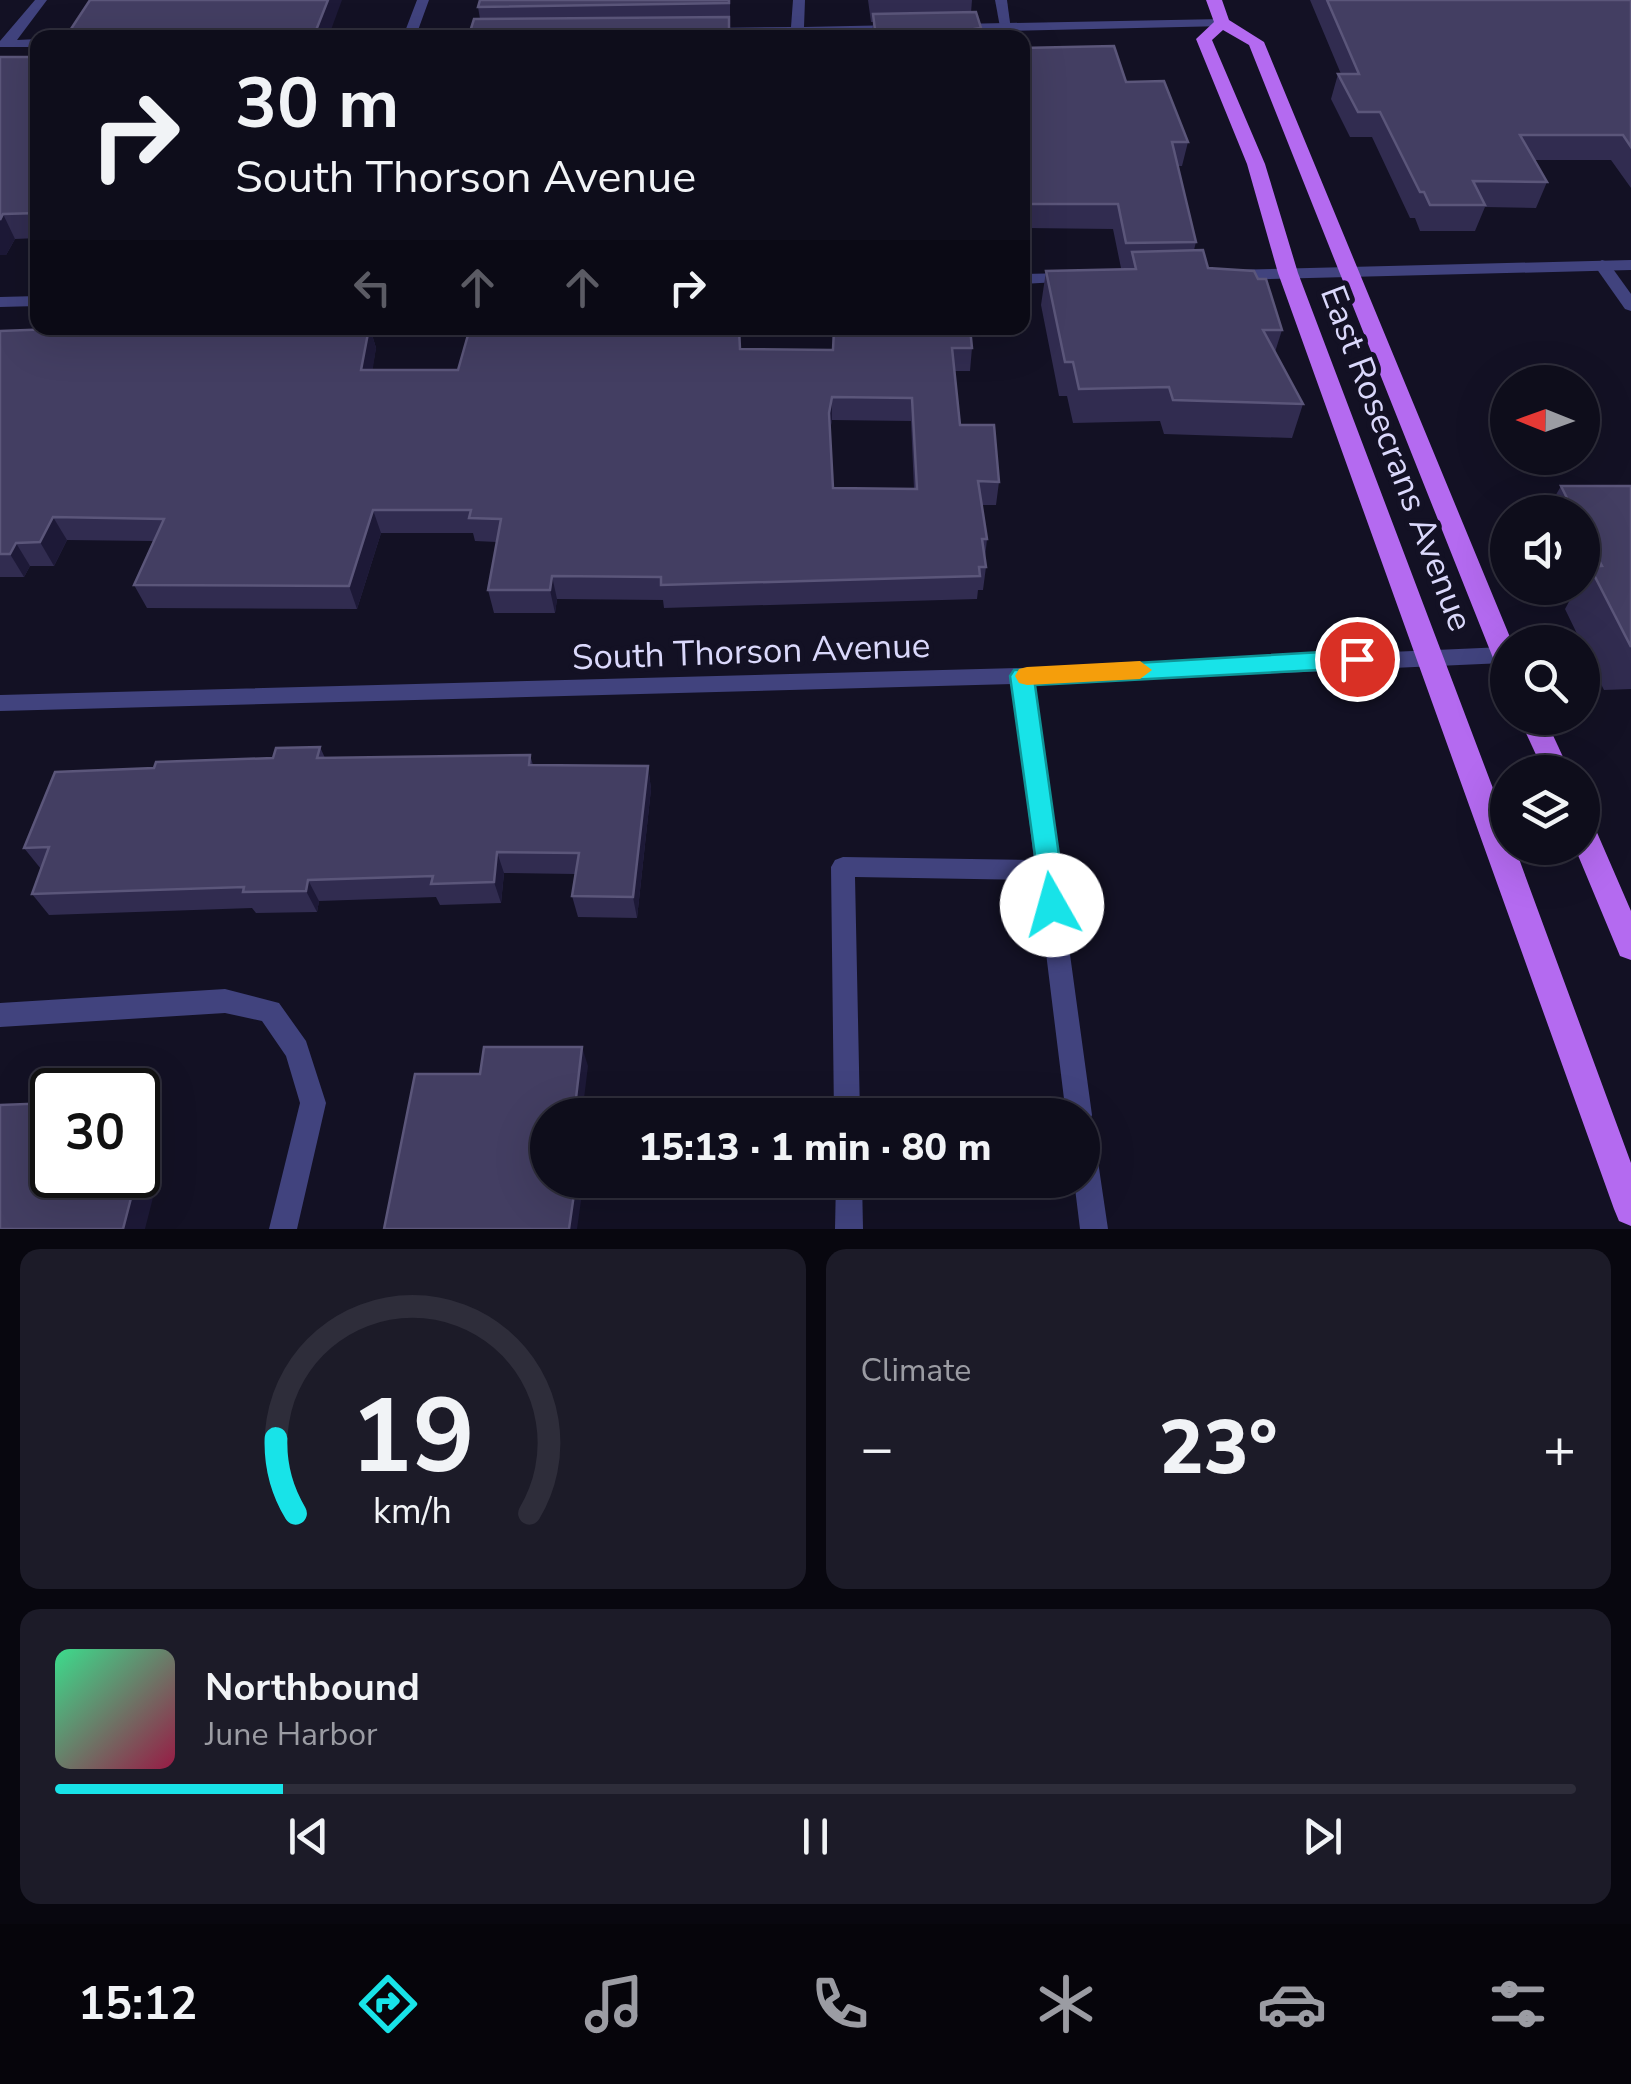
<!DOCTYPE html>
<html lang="en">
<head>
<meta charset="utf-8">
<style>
	:root { --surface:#0e0d1b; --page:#1c1b28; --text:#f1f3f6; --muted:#9b9ca3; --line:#2e2d3a; --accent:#18e3e8 }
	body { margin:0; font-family:"Nunito Sans",sans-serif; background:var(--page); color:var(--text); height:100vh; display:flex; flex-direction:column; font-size:38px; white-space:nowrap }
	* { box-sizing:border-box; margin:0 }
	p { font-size:32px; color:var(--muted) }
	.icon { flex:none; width:55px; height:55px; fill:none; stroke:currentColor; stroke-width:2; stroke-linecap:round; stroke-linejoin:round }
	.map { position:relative; height:1229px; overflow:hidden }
	.side { display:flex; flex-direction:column; gap:20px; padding:20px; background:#08070f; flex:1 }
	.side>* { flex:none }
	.guide { position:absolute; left:30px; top:30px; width:1000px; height:305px; border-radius:20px; box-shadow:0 10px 40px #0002,0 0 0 2px var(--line); background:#0e0d1b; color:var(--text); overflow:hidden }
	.needle { width:65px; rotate:271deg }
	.buttons { position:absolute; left:1490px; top:365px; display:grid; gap:20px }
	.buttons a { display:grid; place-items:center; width:110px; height:110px; border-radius:50%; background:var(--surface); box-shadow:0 10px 40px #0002,0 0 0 2px var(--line); font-size:50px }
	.speed { position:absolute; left:30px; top:1068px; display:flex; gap:20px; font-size:50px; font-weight:700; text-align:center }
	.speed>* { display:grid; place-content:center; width:130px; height:130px; border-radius:50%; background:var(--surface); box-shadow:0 10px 40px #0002,0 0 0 2px var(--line); line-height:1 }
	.speed .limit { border:5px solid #111; border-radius:15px; background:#fff; color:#111 }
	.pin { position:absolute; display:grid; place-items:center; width:85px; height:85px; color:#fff; margin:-42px; border:5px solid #fff; border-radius:50%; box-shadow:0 2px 10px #0007 }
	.me { position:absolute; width:110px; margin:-55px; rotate:353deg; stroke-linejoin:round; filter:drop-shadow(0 0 8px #0008) }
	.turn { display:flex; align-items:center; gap:35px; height:210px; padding:0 40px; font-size:45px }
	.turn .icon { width:130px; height:130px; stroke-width:2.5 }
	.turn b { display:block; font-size:70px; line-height:85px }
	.lanes { display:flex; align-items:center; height:95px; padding:0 40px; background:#0003; justify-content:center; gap:50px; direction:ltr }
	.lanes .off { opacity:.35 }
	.big { font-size:75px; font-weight:800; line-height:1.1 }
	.side .widget { flex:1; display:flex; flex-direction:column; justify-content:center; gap:15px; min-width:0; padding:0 35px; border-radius:20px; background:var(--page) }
	.side .dial { align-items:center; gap:0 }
	.dial svg { height:260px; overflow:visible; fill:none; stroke:var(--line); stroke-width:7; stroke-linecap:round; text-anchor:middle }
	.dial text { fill:var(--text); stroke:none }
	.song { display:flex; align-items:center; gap:30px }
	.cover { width:120px; height:120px; border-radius:15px; background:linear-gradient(135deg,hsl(150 70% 55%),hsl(340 70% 35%)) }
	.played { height:10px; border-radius:5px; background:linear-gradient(90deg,var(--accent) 15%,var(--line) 15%) }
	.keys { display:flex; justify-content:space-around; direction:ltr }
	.heat { display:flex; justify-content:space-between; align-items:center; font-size:55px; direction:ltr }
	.side .tiles { flex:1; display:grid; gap:20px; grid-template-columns:1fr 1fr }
	.widget:last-child { grid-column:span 2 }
	.trip { position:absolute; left:530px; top:1098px; width:570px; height:100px; border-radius:50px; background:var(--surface); box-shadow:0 10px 40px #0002,0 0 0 2px var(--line); font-weight:800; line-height:100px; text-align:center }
	.menu { display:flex; height:160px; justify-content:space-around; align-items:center; background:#06050b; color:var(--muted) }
	.menu .icon { width:70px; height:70px }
	.menu .current { color:var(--accent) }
	.menu b { font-size:45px; color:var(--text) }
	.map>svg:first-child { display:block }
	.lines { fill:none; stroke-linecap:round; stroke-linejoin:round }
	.service { fill:#41437e; fill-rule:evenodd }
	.minor { fill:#41437e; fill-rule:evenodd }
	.primary { fill:#b46af0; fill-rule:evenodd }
	.wall { fill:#312c50; fill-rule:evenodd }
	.shaded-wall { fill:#1d1937 }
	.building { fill:#433e62; stroke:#5b567a; stroke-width:2.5; fill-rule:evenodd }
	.route { fill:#18e3e8; stroke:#109497; stroke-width:2.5 }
	.slow { fill:#f59e0b }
	.labels { text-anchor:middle; stroke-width:10; stroke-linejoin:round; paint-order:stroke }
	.street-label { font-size:35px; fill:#dad8fb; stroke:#131124 }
</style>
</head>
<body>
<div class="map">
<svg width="1631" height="1229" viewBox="0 0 1631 1229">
	<rect width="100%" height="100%" fill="#131124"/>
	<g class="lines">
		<!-- service -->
		<g class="service">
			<path d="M995 0H1007L1011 30 1000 27Z"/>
			<path d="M1602 260 1608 262 1631 294V311L1625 309 1594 265Z"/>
		</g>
		<!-- minor -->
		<g class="minor">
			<path d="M35 0H47L17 40 38 39V47H0V41Z"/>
			<path d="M417 0H429L417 33 493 32 499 36 369 38 375 34H404Z"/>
			<path d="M793 0H805L804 27 898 25 904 29 898 33 707 36 701 32 707 28 791 27Z"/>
			<path d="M1222 19 1228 23 1226 26 957 32 951 28 957 24Z"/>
			<path d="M1631 260V270L1229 280 1221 275 1229 270Z"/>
			<path d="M1070 273 1076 275V281L1022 284V274Z"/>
			<path d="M38 296V306L0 307V297Z"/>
			<path d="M1504 647 1508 648V662L1504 663 1033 684 1092 1115 1088 1124 1082 1126V1115H1066L1037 880 855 877 860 1115H834L831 867 835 860 843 857 1034 860 1013 684 0 711V695L1022 668Z"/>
			<path d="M225 989 279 1003 306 1041 326 1103 297 1229H269L300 1103 286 1056 262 1021 225 1013 0 1027V1003Z"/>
			<path d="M1082 1128 1091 1132 1095 1141 1108 1229H1080L1074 1180H1082Z"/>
			<path d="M836 1180H862L863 1229H835Z"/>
		</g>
		<!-- primary -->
		<g class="primary">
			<path d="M1206 0H1222L1229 20 1264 42 1512 642H1508V673L1499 670 1495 663 1249 45 1223 30 1212 40 1265 164 1298 273 1508 828V848H1515L1631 1163V1226L1619 1221 1614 1209 1278 273 1247 164 1196 39 1214 22Z"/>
			<path d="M1519 718H1545L1570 772H1544Z"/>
			<path d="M1582 818 1592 821 1631 911V960L1620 956 1575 848H1582Z"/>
		</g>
	</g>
	<!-- wall -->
	<g class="wall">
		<path d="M730 0V38H468L480 19 478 7Z"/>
		<path d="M868 0H972L971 13 980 38H872L873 22H871Z"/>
		<path d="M1310 0H1631V188L1611 160H1534L1547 182 1536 208 1485 207 1475 231H1420L1415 218H1410L1372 137H1350L1331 99 1338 74H1341Z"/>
		<path d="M1022 48 1126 82 1188 142 1182 166H1178L1196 242 1194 250 1208 268 1282 330 1275 352 1303 404 1292 438 1164 434 1160 421 1073 423 1067 396H1059L1041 305 1046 271 1128 269 1129 268H1121L1113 229 1025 228 1022 217Z"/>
		<path d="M0 57H38V238L15 239 6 255H0Z"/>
		<path d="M81 328H370L376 348 372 370H458L741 349 833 350 849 328H970L972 348 970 371H955L960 425 999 482 996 505H982L987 539 985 557 986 567 983 590H978L977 599 664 608 663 600 557 599 555 613H494L488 590 497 542 475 541 473 533H381L357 609 147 608 134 585 153 541 67 540 54 566H30L24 577H0V331ZM832 420 911 421 914 489 833 488 830 430Z"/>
		<path d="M1561 486H1631V689L1604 690 1582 646V642H1581L1565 609 1571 598 1566 588H1582V512H1546Z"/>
		<path d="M320 747 325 758 530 755 533 765 648 766 651 789 637 918 578 917 572 896 575 874 504 873 501 903 440 905 436 897 319 901 317 912 256 913 252 908 49 915 32 894 41 869 24 848 154 768 273 758Z"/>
	</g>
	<!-- shaded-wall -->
	<g class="shaded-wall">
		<path d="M328 0H342L328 38H313Z"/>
		<path d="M981 28 980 38H948V33Z"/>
		<path d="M3 214 15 239 6 255H0V220Z"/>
		<path d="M369 328H370L376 348 369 394 361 370Z"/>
		<path d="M832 397V420L829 436V413Z"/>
		<path d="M373 510 381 533 357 609 349 586Z"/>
		<path d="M53 517 67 540 54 566 40 542Z"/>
		<path d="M16 543 30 566 24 577 10 554Z"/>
		<path d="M552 576 557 599 555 613 550 590Z"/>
		<path d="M648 766 651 789 637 918 633 897Z"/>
		<path d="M497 852 504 873 501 903 494 882Z"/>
		<path d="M308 880 319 901 317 912 306 891Z"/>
		<path d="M582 1047 588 1066 582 1115H574Z"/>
		<path d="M138 1100 149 1113 138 1155Z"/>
		<path d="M144 1149 161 1166 145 1229H123Z"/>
		<path d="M576 1180H584L577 1229H569Z"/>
	</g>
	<!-- building -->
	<g class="building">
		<path d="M90 0H328L313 38H65Z"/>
		<path d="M480 0H729V3L478 7Z"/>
		<path d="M1327 0H1631V147L1623 135H1520L1547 182 1473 181 1485 205H1430L1424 192H1420L1380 112H1358L1338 74H1359Z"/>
		<path d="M976 12 981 28 948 33V38H876L873 14Z"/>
		<path d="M729 17V38H468L474 19Z"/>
		<path d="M1114 46 1126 82 1164 81 1188 142H1172L1196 242 1126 243 1118 204H1028L1022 179V48Z"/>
		<path d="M0 57H38V213L3 214 0 220Z"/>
		<path d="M1203 250 1208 268 1254 271 1258 279H1266L1282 330H1263L1303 404 1173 400 1169 387 1079 389 1073 362H1065L1046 271 1136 269 1132 252Z"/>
		<path d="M81 328H369L361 370H458L470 328H739L740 349 833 350 834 329 970 328 972 348H952L960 425H994L999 482 978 481 987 539H982L986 567H979L980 576 661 585V577L552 576 550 590H488L501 519 469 518 471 510H373L349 586 134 585 164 519 53 517 40 542 16 543 10 554H0V331ZM832 397 912 398 917 489 833 488 829 413Z"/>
		<path d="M1561 486H1631V647L1590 567 1602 566 1582 529V512H1574Z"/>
		<path d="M320 747 317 758 530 755 529 765 648 766 633 897 572 896 579 853 497 852 494 882 431 884 433 876 308 880 306 891 243 892 244 887 32 894 49 847 24 848 55 772 154 768 156 762 273 758 276 748Z"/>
		<path d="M484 1047H582L574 1115H548V1180H576L569 1229H384L415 1074H480Z"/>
		<path d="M52 1103V1175H137L123 1229H0V1105Z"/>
		<path d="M138 1149H144L138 1174Z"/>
	</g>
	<!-- route -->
	<path class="route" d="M1357 650 1368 659 1357 668 1035 685 1066 905 1062 913 1052 917 1043 913 1010 676 1014 670Z"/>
	<!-- slow -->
	<path class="slow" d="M1140 661 1152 670 1140 679 1027 685 1019 683 1015 676 1019 669 1027 667Z"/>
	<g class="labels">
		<!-- street labels -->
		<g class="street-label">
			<text transform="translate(1397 458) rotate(69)" y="12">East Rosecrans Avenue</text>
			<text transform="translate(751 651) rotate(-2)" y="12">South Thorson Avenue</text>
		</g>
	</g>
</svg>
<div class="buttons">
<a><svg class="needle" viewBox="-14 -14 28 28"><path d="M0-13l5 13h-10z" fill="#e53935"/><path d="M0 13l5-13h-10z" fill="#9b9ca3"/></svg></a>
<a><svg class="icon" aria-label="sound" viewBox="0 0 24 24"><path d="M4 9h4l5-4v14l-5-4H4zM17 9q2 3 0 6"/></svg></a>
<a><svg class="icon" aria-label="search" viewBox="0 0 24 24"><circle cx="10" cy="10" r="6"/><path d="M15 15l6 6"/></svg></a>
<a><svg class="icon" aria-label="layers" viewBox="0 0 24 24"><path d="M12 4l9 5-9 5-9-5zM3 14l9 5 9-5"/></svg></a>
</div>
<div class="speed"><div class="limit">30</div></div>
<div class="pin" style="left:1357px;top:659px;background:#d93025"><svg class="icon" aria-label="arrive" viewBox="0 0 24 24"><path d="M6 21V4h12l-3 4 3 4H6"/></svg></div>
<svg class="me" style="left:1052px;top:905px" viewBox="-20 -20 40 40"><circle r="19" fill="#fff"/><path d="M0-13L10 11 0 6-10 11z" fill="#18e3e8"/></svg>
<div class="trip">15:13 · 1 min · 80 m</div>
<div class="guide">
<div class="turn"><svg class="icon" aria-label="right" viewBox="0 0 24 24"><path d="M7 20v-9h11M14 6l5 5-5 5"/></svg><div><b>30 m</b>South Thorson Avenue</div></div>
<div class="lanes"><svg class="icon off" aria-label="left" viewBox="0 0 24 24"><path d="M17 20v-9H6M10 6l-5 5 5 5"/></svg><svg class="icon off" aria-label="ahead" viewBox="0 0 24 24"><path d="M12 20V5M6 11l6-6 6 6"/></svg><svg class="icon off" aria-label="ahead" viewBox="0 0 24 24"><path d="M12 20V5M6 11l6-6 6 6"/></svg><svg class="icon" aria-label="right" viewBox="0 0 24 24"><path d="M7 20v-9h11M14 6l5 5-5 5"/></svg></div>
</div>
</div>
<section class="side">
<div class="tiles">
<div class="widget dial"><svg viewBox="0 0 100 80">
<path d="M14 69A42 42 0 1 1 86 69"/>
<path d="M14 69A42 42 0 0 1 8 46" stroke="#18e3e8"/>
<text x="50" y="56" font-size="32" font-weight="700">19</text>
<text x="50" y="72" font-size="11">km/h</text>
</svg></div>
<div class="widget"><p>Climate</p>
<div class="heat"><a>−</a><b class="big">23°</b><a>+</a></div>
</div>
<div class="widget">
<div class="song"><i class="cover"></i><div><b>Northbound</b><p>June Harbor</p></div></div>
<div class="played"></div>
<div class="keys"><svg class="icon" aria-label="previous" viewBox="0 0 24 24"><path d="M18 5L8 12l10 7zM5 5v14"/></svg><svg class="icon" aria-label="pause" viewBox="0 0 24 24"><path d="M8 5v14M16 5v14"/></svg><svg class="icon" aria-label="next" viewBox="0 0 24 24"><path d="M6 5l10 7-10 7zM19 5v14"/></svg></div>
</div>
</div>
</section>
<nav class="menu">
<b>15:12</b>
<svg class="icon current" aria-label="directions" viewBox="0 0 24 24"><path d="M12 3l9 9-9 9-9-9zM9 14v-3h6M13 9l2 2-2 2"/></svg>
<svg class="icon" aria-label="music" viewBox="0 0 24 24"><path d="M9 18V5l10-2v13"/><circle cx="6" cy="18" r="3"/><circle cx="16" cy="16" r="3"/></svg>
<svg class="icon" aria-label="phone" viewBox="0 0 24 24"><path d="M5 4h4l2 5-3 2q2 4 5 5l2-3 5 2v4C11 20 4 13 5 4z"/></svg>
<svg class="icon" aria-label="climate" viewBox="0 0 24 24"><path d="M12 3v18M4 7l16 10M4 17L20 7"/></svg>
<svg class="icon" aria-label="car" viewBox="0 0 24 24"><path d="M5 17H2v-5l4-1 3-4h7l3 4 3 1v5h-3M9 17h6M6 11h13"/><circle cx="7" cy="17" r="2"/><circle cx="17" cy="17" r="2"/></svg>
<svg class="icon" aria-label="filters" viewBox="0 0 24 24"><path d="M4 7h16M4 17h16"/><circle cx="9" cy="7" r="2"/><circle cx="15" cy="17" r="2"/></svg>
</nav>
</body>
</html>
